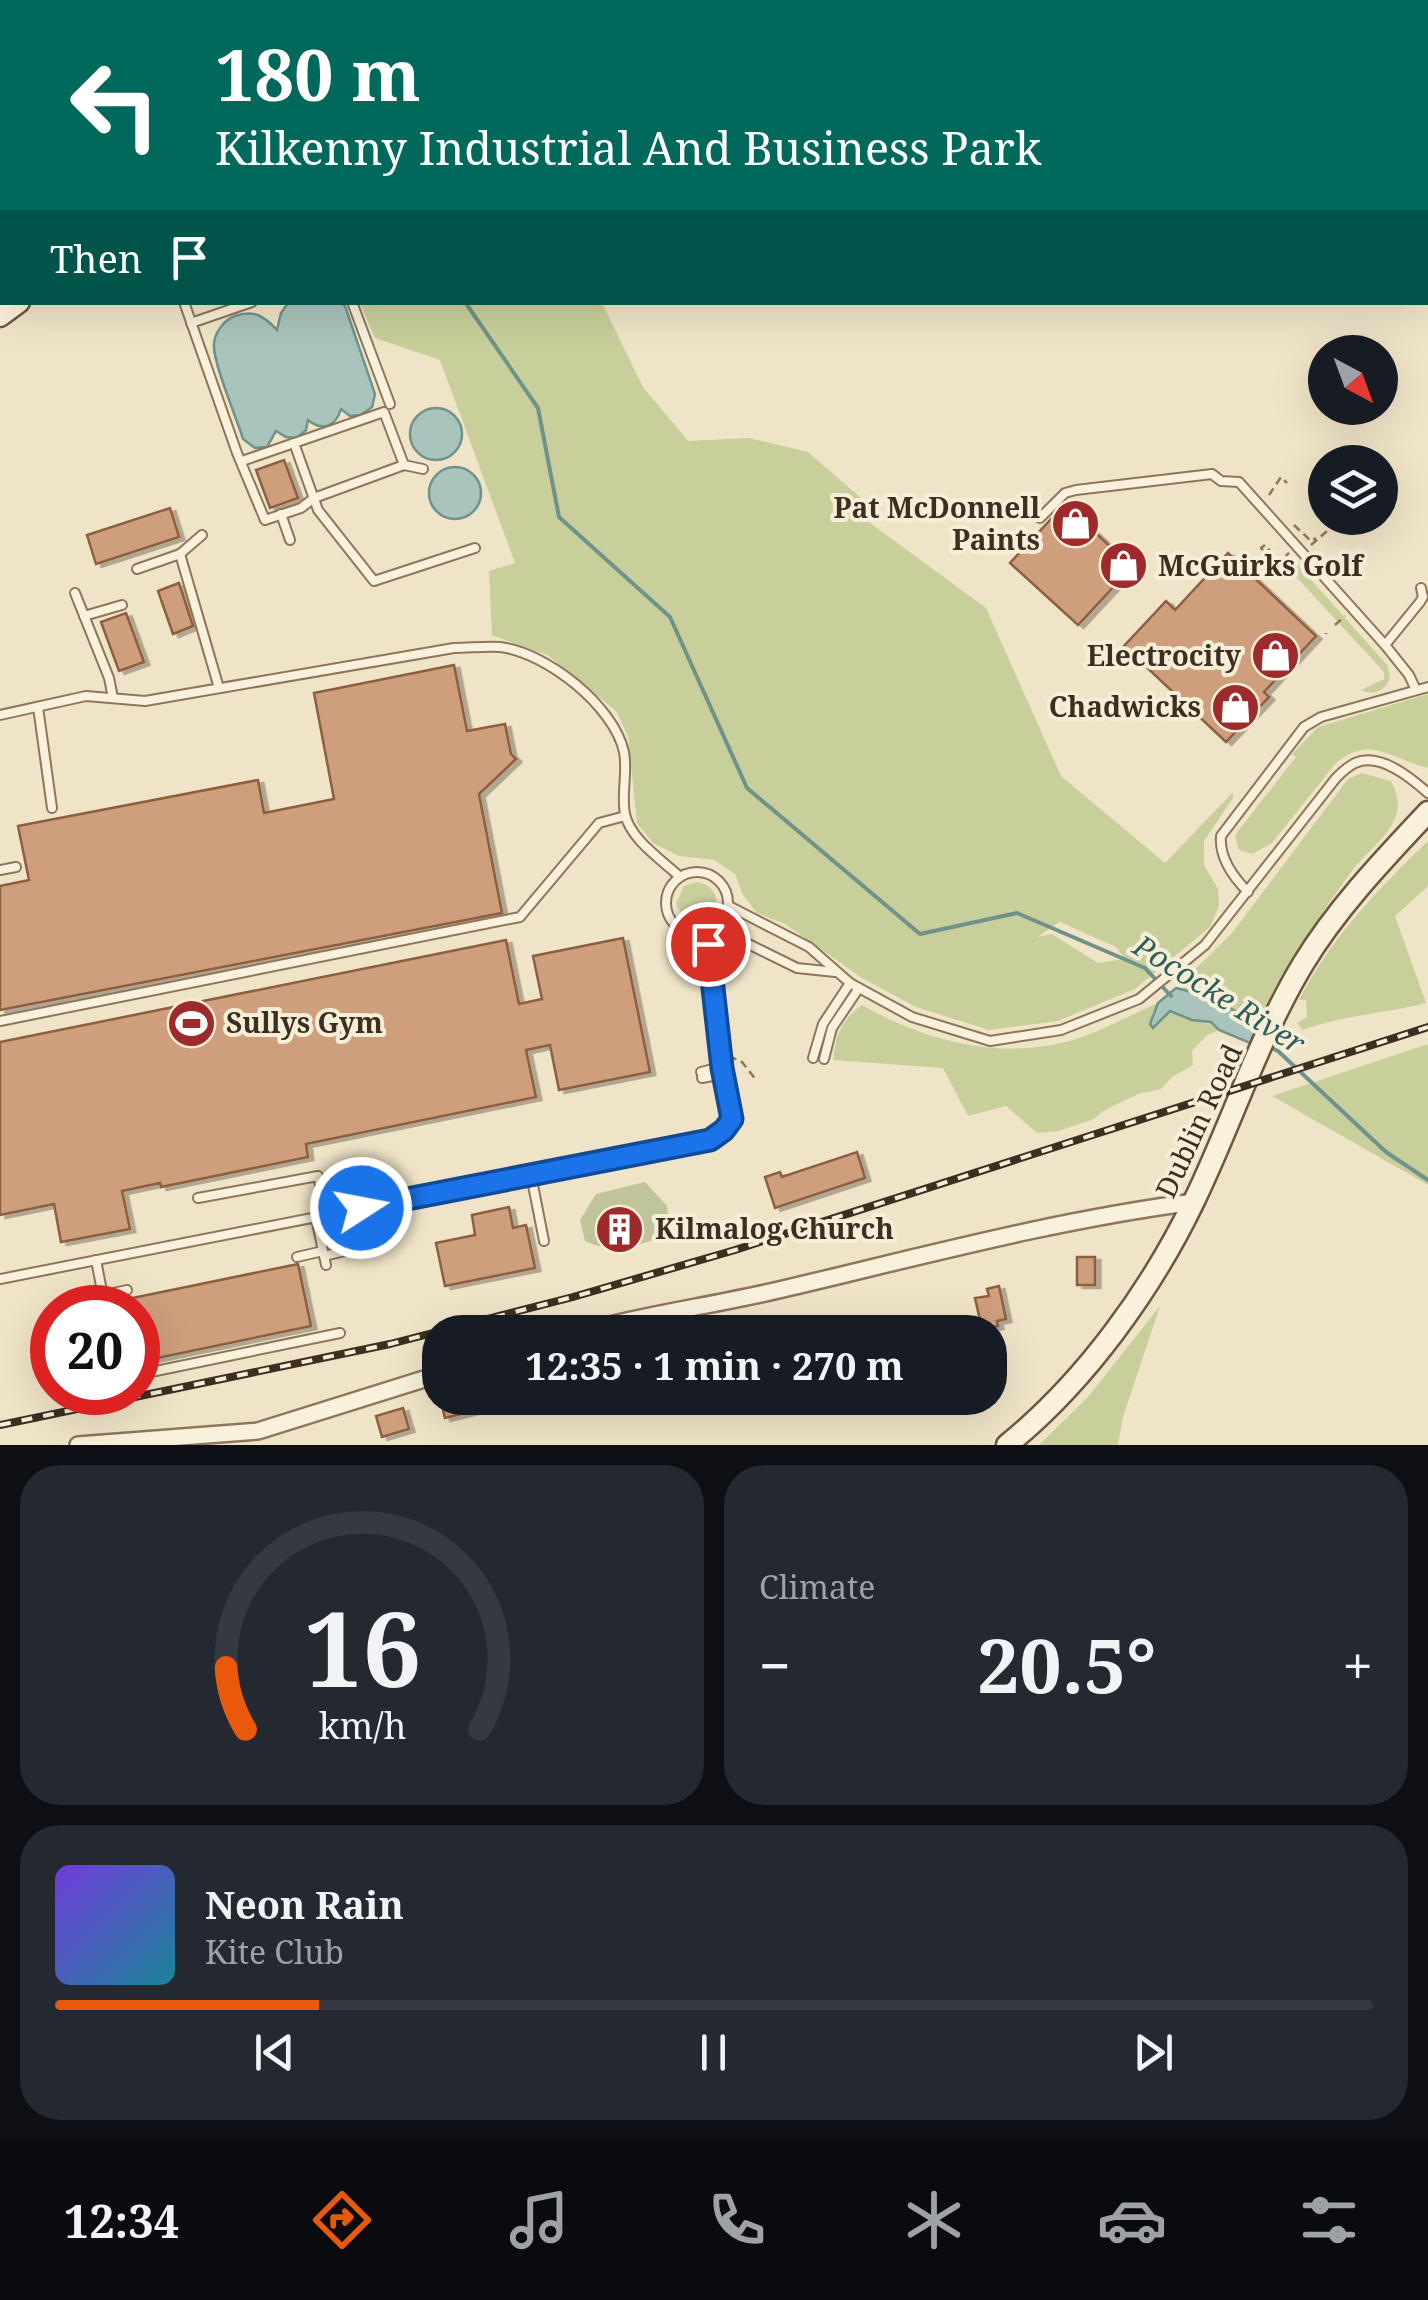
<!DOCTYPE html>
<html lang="en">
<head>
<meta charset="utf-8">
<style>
	:root { --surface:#171b24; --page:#242831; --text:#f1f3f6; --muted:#9ea1a6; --line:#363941; --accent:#ea580c }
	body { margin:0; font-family:"Noto Serif",serif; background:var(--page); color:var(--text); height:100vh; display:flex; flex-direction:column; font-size:38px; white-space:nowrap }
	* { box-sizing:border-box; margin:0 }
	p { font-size:32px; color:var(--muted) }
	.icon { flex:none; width:55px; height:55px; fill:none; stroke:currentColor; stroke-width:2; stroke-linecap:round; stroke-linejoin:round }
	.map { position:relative; height:1445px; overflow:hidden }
	.drawer { display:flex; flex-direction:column; gap:20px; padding:20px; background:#0d0f14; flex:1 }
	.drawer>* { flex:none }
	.banner { position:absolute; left:0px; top:0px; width:1430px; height:305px; box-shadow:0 10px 40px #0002; background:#00695c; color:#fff; overflow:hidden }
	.needle { width:65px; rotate:139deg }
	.fabs { position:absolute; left:1308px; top:335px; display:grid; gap:20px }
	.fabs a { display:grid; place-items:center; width:90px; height:90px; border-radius:50%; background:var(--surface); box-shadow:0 10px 40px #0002; font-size:50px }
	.speed { position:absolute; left:30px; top:1285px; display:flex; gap:20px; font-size:50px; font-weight:700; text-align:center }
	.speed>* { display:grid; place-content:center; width:130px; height:130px; border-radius:50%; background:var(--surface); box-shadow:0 10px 40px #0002; line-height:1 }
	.speed .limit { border:15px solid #d22; background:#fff; color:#111 }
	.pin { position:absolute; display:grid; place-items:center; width:85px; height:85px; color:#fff; margin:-42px; border:5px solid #fff; border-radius:50%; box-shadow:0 2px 10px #0007 }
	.me { position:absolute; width:110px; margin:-55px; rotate:79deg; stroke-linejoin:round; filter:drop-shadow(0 0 8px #0008) }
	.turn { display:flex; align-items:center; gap:35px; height:210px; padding:0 50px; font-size:45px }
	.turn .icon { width:130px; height:130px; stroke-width:2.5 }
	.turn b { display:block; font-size:70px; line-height:85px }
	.then { display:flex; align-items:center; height:95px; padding:0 50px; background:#0003; gap:20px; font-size:38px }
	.big { font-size:75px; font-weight:700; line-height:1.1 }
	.drawer .widget { flex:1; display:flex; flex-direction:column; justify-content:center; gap:15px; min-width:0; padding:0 35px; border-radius:40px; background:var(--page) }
	.drawer .dial { align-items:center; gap:0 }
	.dial svg { height:260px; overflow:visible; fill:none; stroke:var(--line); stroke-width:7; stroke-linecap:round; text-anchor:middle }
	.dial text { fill:var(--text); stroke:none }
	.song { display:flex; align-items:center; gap:30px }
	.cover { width:120px; height:120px; border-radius:15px; background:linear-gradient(135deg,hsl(260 70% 55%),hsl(190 70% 35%)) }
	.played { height:10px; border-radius:5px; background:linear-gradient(90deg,var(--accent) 20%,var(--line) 20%) }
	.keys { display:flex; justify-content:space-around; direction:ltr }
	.heat { display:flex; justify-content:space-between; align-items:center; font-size:55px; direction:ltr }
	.drawer .tiles { flex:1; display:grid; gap:20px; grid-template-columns:1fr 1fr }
	.widget:last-child { grid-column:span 2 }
	.trip { position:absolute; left:422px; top:1315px; width:585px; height:100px; border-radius:40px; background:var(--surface); box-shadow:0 10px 40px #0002; font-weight:700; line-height:100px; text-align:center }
	.dock { display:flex; height:160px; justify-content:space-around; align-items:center; background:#090b0e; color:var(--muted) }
	.dock .icon { width:70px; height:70px }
	.dock .selected { color:var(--accent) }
	.dock b { font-size:45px; color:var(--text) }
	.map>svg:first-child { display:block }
	.green { fill:#c9cf9b; fill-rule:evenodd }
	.cemetery { fill:#bfc49a }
	.water { fill:#a9c4bc; stroke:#6f938a; stroke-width:2.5 }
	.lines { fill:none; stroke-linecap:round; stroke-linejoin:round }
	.stream { stroke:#6f938a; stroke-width:4 }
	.building { fill:#cf9f7d; stroke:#8d5f41; stroke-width:2.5; filter:url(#shadow) }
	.lane-casing { stroke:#8d765c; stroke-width:12 }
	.street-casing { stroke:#8d765c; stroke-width:20 }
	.secondary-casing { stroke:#6f573f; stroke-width:25 }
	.path { stroke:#8d765c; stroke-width:2.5; stroke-dasharray:8 5; stroke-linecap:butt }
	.lane { stroke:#faf1dc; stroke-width:8 }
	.street { stroke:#faf1dc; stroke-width:15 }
	.secondary { stroke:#faf1dc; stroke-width:20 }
	.rail-casing { stroke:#3d2e20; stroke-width:8 }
	.rail { stroke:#f7eed8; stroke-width:4; stroke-dasharray:11; stroke-linecap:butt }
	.route-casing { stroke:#114b97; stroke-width:25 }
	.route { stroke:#1a73e8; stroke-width:18 }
	.labels { text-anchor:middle; stroke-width:8; stroke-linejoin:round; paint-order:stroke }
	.poi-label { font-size:28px; font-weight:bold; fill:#3d2e20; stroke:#f7eed8; text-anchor:end }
	.street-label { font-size:28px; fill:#3d2e20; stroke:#f7eed8 }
	.water-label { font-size:30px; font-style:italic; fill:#2f5d5a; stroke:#f7eed8 }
</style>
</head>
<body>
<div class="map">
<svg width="1428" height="1445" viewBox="0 0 1428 1445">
	<defs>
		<filter id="shadow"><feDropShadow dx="5.5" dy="3" stdDeviation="0" flood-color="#0004"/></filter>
	</defs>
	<rect width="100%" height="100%" fill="#f0e4c8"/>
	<!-- green -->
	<g class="green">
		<path d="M360 303H602L643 387 688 441 749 438 808 452 868 504 862 517 986 608 1061 776 1165 863 1233 792V798L1204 841V865L1218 889 1219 906 1210 927 1135 989 1058 1021 989 1030 916 1007 862 978 785 924 757 913 743 895 735 874 714 860 679 856 653 843 637 823 628 736 616 711 549 656 492 635 489 571 515 563 440 360 375 338ZM1060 922 1116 947 1125 959 1098 963 1052 934 1037 937Z"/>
		<path d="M1296 563 1388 666 1390 679C1385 691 1373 696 1361 690L1384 679V672L1289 569Z"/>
		<path d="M1428 694V768C1392 760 1371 734 1336 763L1272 843 1252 854 1239 850 1235 837 1238 831 1296 757 1292 754 1318 727Z"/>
		<path d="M1362 773 1391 781C1397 794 1401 804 1395 818 1387 839 1364 854 1351 872 1318 917 1286 967 1262 1017L1235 1011 1211 997 1176 988 1232 933 1348 779Z"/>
		<path d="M1428 841V886L1395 916 1426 1003C1384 1014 1343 1015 1302 1030L1297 1023 1307 1017 1306 1000H1299C1331 938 1379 888 1428 841Z"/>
		<path d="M697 882C712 885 720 896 715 911L700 923 686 920 676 904 684 886Z"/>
		<path d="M1158 1003 1152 1014 1159 1024 1169 1011C1186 1019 1207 1018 1219 1030L1207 1035 1192 1051 1193 1065 1172 1077 1161 1089 1138 1094 1103 1111 1094 1119 1058 1131 1037 1133 1006 1106 968 1116 943 1068 833 1060C836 1035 841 1020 862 1005 929 1043 1005 1062 1079 1038 1106 1029 1132 1014 1158 1003Z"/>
		<path d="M1428 1044V1185L1272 1096Z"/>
		<path d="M1160 1306 1123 1417 1118 1445H1039L1088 1397Z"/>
	</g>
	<!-- cemetery -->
	<path class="cemetery" d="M645 1182 667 1206 670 1234C638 1245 617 1256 585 1241L580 1220 596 1194Z"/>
	<!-- water -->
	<g class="water">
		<path d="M288 303H340L345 306 375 394 372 407 361 415 350 416 341 409C336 426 323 432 308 420L306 430 297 438 286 437 276 431 267 447 255 448 243 439C237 419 214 365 214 347 213 334 224 320 235 316 254 309 265 317 277 330L281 313Z"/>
		<circle cx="436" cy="434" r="26"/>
		<circle cx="455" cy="493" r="26"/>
		<path d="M1176 988 1211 997 1235 1011 1262 1017 1250 1043 1219 1030 1211 1022 1192 1020 1170 1011 1153 1028 1150 1024 1158 1003Z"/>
	</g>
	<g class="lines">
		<!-- stream -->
		<g class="stream">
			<path d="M169 0 170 2"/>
			<path d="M465 302 538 408 559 517 670 617 747 788 920 934 1017 913 1145 968 1171 996"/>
			<path d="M1268 1046 1278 1051 1386 1152 1428 1180"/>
		</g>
	</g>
	<!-- building -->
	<g class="building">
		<path d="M284 460 298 498 270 508 256 470Z"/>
		<path d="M1065 504 1132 567 1078 625 1010 563Z"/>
		<path d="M170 508 179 537 96 564 87 535Z"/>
		<path d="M1228 553 1316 636 1264 692 1269 697 1226 742 1124 646 1166 601 1175 610Z"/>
		<path d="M179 583 193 626 173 634 158 591Z"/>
		<path d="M126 613 144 662 119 671 101 622Z"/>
		<path d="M454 665 467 731 505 724 511 754 516 759 479 794 502 913 0 1010V886L29 880 18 826 258 780 264 813 334 799 314 693Z"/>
		<path d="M623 938 650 1072 559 1090 550 1045 526 1050 536 1097 306 1144 308 1157 161 1187 160 1183 122 1191 130 1229 61 1242 54 1204 0 1215V1042L506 940 519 1004 542 999 533 956Z"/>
		<path d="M857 1152 865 1178 775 1208 765 1177 780 1172 782 1177Z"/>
		<path d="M509 1207 513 1228 526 1225 535 1268 445 1286 436 1243 475 1235 472 1215Z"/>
		<rect x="1077" y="1257" width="18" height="28"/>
		<path d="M298 1264 311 1326 138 1362V1308H113V1302Z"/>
		<path d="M999 1286 1006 1319 997 1321 998 1326 982 1329 975 1298 989 1296 987 1289Z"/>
		<path d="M440 1398H474L477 1410 445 1418Z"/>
		<path d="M403 1408 409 1429 382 1437 376 1416Z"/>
	</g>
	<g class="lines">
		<defs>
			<g id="lane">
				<path d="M184 302 237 453 265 520 301 508 314 498 404 465 384 412 242 461"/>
				<path d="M352 302 390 404"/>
				<path d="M191 323 252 302"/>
				<path d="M294 443 318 510 374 581 475 548"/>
				<path d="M404 465 423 469"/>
				<path d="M281 514 290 540"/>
				<path d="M1040 518 1065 493 1076 490 1212 474 1221 481 1239 482 1385 645 1409 675 1416 690"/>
				<path d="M180 554 202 535"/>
				<path d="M137 569 180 554 219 688"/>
				<path d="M75 593 109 678 113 698"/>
				<path d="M84 616 122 605"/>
				<path d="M1385 645 1420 602 1423 597 1421 588"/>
				<path d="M38 707 52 808"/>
				<path d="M0 715 86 696 145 701 454 648C469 648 485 646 500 647 546 652 614 706 624 752 628 772 621 794 625 814 630 839 662 860 680 877"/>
				<path d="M0 870 16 867"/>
				<circle cx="697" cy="903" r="31"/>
				<path d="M1248 892C1233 877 1219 858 1221 836L1304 727 1321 717 1428 687"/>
				<path d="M729 906 809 947 850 983 912 1017 990 1041 1061 1030 1139 999 1205 945 1336 778C1341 773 1349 766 1355 763 1380 752 1411 778 1428 793"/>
				<path d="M716 928 797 968 835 972"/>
				<path d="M0 1021 520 917 599 823 625 816"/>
				<path d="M813 1058 823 1024 850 983"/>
				<path d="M824 1059 832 1028 859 988"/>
				<path d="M701 1072 721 1067"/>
				<path d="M702 1078 723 1074"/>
				<path d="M531 1175 544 1241"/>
				<path d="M198 1198 318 1176 327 1215"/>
				<path d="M316 1218 326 1265"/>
				<path d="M324 1256 349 1250"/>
				<path d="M297 1257 323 1251"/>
				<path d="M96 1260 102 1291"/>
				<path d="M0 1279 710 1140 723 1130 732 1119 721 1067 710 952 701 934"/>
				<path d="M103 1295 127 1290"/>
				<path d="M151 1372 340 1333"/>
			</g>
			<g id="street">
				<path d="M1162 0V2"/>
				<path d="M581 1332C647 1314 716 1305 783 1289 919 1257 1055 1220 1194 1202"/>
				<path d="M78 1445 258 1431 440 1374"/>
			</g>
			<g id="secondary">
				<path d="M0 316 19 302"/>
				<path d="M1007 1445C1085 1382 1152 1289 1195 1199 1232 1122 1259 1037 1303 964 1337 908 1383 860 1428 812"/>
			</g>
		</defs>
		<!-- lane casing -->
		<use href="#lane" class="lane-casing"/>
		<!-- street casing -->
		<use href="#street" class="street-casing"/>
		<!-- secondary casing -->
		<use href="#secondary" class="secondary-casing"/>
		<!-- path -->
		<g class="path">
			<path d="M945 0 946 2"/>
			<path d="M1269 495 1281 477 1287 483"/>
			<path d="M1294 525 1311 541 1316 538"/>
			<path d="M1311 545 1340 520"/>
			<path d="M1280 570 1261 548 1265 545 1279 562 1289 553"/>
			<path d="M1277 572 1293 561"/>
			<path d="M1270 580V579"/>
			<path d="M1335 625 1345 616"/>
			<path d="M1326 634V633"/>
			<path d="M729 1056 742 1062 757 1081"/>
		</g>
		<!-- lane -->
		<use href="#lane" class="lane"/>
		<!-- street -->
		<use href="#street" class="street"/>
		<!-- secondary -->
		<use href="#secondary" class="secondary"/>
		<defs>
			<path id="rail" d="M0 1425 390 1344 573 1297 735 1250 1428 1027"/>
		</defs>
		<!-- rail casing -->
		<use href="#rail" class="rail-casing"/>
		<!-- rail -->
		<use href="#rail" class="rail"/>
	</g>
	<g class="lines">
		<defs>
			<path id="route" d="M361 1208 710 1140 724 1130 732 1119 722 1068 708 944"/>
		</defs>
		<!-- route casing -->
		<use href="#route" class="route-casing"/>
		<!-- route -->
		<use href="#route" class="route"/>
	</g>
	<!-- icons -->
	<defs>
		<symbol id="shop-disc" viewBox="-11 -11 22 22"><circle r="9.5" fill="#9e2a2b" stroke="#f7eed8"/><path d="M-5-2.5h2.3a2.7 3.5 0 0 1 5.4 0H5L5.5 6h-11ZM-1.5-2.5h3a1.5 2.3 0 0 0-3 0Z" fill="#fff"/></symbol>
		<symbol id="stadium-disc" viewBox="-11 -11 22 22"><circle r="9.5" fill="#9e2a2b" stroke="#f7eed8"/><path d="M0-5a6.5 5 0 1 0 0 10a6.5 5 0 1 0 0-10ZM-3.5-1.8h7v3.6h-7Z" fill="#fff"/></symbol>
		<symbol id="building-disc" viewBox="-11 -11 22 22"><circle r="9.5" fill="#9e2a2b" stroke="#f7eed8"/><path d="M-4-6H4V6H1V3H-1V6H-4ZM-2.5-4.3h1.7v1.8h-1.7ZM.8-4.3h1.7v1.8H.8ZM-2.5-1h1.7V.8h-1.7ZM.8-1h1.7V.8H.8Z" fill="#fff"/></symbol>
	</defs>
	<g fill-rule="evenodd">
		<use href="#shop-disc" x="1048" y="496" width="55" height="55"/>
		<use href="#shop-disc" x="1096" y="538" width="55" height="55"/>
		<use href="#shop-disc" x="1248" y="628" width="55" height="55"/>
		<use href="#shop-disc" x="1208" y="680" width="55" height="55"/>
		<use href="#stadium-disc" x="164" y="996" width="55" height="55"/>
		<use href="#building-disc" x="592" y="1202" width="55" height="55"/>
	</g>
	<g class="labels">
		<!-- poi labels -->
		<g class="poi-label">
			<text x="1040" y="518">Pat McDonnell<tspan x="1040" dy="32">Paints</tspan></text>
			<text x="1158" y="576" text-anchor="start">McGuirks Golf</text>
			<text x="1241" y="666">Electrocity</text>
			<text x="1201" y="717">Chadwicks</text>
			<text x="226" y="1033" text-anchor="start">Sullys Gym</text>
			<text x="655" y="1239" text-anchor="start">Kilmalog Church</text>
		</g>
		<!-- street labels -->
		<g class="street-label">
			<text transform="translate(1199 1121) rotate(-65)" y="10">Dublin Road</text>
		</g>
		<!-- water labels -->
		<g class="water-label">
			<text transform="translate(1219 995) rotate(32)" y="10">Pococke River</text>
		</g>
	</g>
</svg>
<div class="fabs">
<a><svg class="needle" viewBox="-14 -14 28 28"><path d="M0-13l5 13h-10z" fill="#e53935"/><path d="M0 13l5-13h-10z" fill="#9ea1a6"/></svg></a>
<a><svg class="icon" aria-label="layers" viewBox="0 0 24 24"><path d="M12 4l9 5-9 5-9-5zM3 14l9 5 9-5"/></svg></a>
</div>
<div class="speed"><div class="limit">20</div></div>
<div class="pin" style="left:708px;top:944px;background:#d93025"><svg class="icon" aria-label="arrive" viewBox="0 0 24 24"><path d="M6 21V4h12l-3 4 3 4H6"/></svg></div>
<svg class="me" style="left:361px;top:1208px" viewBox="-20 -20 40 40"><circle r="17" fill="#1a73e8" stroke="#fff" stroke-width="3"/><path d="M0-11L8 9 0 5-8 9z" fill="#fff"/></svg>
<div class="trip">12:35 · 1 min · 270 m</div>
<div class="banner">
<div class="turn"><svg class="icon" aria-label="left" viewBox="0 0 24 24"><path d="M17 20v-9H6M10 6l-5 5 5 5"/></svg><div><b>180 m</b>Kilkenny Industrial And Business Park</div></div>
<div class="then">Then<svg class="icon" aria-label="arrive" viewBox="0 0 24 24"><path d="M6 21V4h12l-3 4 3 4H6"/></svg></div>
</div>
</div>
<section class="drawer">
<div class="tiles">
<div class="widget dial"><svg viewBox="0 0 100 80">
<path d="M14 69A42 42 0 1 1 86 69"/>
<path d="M14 69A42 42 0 0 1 8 50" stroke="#ea580c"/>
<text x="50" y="56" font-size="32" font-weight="700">16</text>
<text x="50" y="72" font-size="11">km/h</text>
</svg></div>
<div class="widget"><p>Climate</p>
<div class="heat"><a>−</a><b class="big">20.5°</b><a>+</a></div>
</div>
<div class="widget">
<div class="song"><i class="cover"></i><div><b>Neon Rain</b><p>Kite Club</p></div></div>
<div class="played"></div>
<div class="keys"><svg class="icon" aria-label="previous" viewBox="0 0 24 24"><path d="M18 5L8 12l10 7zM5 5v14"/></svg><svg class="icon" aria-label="pause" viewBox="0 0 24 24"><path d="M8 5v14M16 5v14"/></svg><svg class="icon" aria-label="next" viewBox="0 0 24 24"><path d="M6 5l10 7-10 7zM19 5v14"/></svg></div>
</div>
</div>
</section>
<nav class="dock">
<b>12:34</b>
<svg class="icon selected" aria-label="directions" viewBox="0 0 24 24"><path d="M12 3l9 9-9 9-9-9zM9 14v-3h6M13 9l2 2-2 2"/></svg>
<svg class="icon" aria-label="music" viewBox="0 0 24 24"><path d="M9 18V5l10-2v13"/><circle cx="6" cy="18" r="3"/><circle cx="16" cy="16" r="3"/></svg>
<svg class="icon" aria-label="phone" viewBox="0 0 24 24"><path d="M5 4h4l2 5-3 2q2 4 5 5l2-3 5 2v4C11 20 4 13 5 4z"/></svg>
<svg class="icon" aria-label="climate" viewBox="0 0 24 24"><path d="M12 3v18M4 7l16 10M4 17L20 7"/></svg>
<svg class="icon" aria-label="car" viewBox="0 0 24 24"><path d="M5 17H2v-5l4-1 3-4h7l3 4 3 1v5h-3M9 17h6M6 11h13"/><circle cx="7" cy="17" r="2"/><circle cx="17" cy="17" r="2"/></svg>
<svg class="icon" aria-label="filters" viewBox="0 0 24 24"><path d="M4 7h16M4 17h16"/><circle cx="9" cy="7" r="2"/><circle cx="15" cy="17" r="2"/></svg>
</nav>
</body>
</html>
